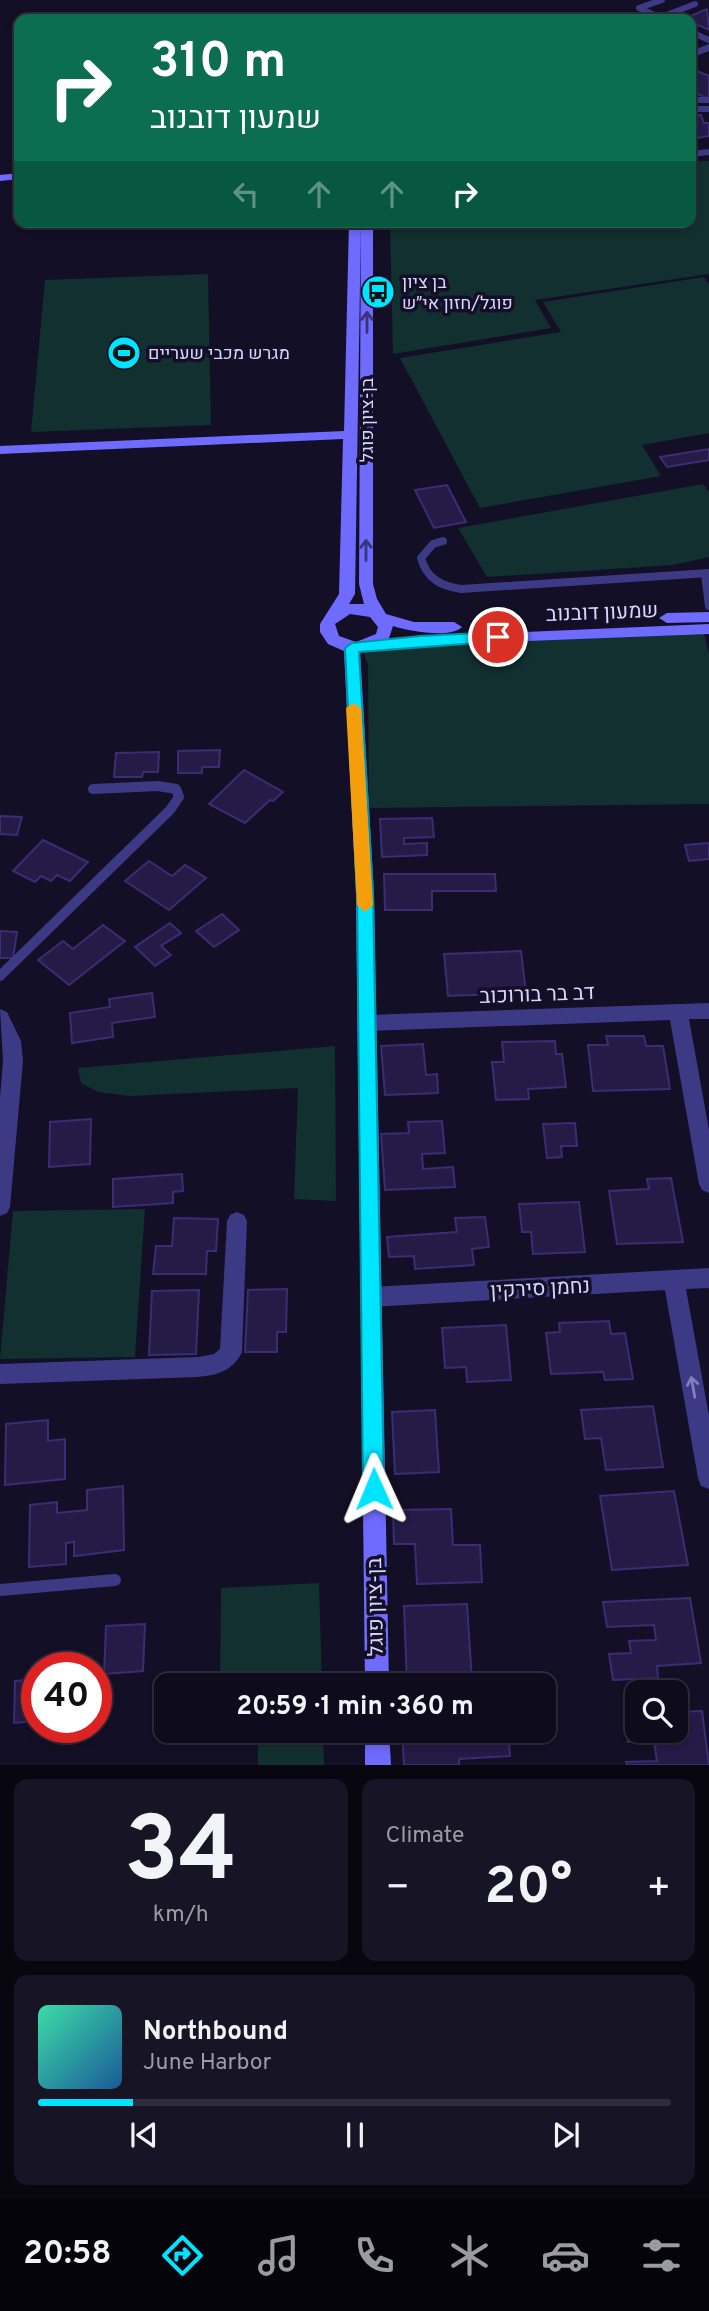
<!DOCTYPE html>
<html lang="en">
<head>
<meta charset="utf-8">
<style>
	:root { --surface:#0e0b1c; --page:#171425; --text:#f1f3f6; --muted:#9b9ba3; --line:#2e2b3b; --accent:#00e5ff }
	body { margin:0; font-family:Overpass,Heebo,sans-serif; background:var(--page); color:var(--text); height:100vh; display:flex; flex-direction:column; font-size:26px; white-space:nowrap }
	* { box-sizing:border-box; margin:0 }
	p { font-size:23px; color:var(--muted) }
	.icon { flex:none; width:38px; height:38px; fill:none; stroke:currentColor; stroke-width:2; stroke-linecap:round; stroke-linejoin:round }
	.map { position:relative; height:1765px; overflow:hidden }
	.drawer { display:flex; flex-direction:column; gap:14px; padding:14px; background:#08060f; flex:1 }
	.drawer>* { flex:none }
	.hud { position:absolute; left:14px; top:14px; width:682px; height:214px; border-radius:14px; box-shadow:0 4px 10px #0003,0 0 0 2px var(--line); background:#0b6e4f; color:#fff; overflow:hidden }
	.tools { position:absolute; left:625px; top:1680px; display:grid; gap:14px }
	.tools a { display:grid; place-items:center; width:63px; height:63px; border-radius:14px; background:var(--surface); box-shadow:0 4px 10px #0003,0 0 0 2px var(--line); font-size:35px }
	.speed { position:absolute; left:21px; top:1652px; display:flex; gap:14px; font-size:35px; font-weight:700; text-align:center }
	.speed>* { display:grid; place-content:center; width:91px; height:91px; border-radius:50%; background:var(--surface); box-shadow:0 4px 10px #0003,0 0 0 2px var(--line); line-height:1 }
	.speed .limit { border:10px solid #d22; background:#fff; color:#111 }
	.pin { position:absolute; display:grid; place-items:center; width:60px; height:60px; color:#fff; margin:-30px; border:4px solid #fff; border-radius:50%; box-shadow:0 2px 7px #0007 }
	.me { position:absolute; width:77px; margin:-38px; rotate:359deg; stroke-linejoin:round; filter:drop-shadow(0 0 5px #0008) }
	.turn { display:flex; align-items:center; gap:24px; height:147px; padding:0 21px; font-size:32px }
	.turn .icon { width:91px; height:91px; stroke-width:2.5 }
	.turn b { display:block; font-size:49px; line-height:60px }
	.lanes { display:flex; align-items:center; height:66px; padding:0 21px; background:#0003; justify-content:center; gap:35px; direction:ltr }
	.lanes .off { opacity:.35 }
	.big { font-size:52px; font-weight:700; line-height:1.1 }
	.drawer .widget { flex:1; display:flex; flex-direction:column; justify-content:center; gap:10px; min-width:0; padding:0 24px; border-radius:14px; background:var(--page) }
	.drawer .dial { align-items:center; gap:0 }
	.dial b { font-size:91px; line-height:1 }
	.song { display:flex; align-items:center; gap:21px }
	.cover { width:84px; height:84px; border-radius:10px; background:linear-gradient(135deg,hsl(160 70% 55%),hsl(210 70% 35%)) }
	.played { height:7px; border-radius:4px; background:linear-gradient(90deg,var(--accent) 15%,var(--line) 15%) }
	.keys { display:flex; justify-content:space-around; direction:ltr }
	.heat { display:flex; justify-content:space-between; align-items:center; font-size:38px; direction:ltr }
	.drawer .tiles { flex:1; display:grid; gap:14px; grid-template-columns:1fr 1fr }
	.widget:last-child { grid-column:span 2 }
	.trip { position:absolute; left:154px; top:1673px; width:402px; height:70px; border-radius:14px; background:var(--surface); box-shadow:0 4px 10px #0003,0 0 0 2px var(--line); font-weight:700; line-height:70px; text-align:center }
	.dock { display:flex; height:112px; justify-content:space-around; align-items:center; background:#06040b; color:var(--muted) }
	.dock .icon { width:49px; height:49px }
	.dock .selected { color:var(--accent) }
	.dock b { font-size:32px; color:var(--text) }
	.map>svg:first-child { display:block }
	.green { fill:#12302f }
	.building { fill:#241b47; stroke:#3b2d73; stroke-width:2 }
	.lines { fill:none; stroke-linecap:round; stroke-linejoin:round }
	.lane-far3 { stroke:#3d3a85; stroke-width:6 }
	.lane-far2 { stroke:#3d3a85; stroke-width:8 }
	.lane-far1 { stroke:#3d3a85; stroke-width:10 }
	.lane { stroke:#3d3a85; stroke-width:12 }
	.street { fill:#3d3a85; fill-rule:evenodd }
	.secondary { fill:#6f6bff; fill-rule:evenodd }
	.oneway { stroke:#38347d }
	.oneway2 { stroke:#837fbc }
	.route { fill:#00e5ff; stroke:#0095a6; stroke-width:2 }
	.slow { fill:#f59e0b }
	.labels { text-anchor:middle; stroke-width:7; stroke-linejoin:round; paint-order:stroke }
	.far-poi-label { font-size:18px; fill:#d9d4ff; stroke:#130f26; text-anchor:start }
	.far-street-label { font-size:18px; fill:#d9d4ff; stroke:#130f26 }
	.street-label { font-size:21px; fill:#d9d4ff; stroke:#130f26 }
</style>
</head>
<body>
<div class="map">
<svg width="709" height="1765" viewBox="0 0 709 1765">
	<rect width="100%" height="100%" fill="#130f26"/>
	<!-- green -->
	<g class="green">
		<path d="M691 161H709V274L535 300 551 328 393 354 390 222H691Z"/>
		<path d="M208 274 211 425 31 432 45 280Z"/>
		<path d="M704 277 709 284V433L642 445 661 476 480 508 400 358 561 332 543 302Z"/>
		<path d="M703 484 709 492V557L673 565 487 577 458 528Z"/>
		<path d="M704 634 709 654V804L369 808 368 664 363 652 379 645Z"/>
		<path d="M335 1046 336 1201 294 1199 298 1088 130 1096 98 1092 81 1083 78 1068Z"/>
		<path d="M145 1209 135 1357 0 1359 13 1211Z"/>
		<path d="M319 1583 322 1685H220L221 1588Z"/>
		<path d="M258 1731H323L324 1765H258Z"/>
	</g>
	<!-- building -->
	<g class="building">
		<path d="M707 9 709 30 691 22V19H684Z"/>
		<path d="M697 71 709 76V99L691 91V74Z"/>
		<path d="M691 115H701L704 123H709V136L691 139Z"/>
		<path d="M709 449V460L667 467 660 457Z"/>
		<path d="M447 485 466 522 434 528 415 490Z"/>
		<path d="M220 750 219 767H202V773H178V751Z"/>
		<path d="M159 752 158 772H143L142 777H114L116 753Z"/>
		<path d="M244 770 283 792 273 801 270 800 245 823 209 804Z"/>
		<path d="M0 816 22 817 17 835 0 834Z"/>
		<path d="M432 818 434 837 404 838V844L427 843V855L382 857 380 819Z"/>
		<path d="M43 840 88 862 70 881 57 875 51 881 41 876 35 882 13 871Z"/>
		<path d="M709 843V859L689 861 685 845Z"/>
		<path d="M149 861 172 876 185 865 206 878 169 910 125 881Z"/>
		<path d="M384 874H495L496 891H432V910H385Z"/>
		<path d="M222 914 239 930 214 947 196 931Z"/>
		<path d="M170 923 181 933 161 946 171 955 155 966 135 947Z"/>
		<path d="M103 925 125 941 69 985 38 960 63 941 73 949Z"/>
		<path d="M0 931 17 932 13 958H0Z"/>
		<path d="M521 951 526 993 448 996 444 954Z"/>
		<path d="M152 993 155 1017 112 1023 113 1037 72 1043 70 1013 110 1007 109 999Z"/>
		<path d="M606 1036H644L646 1046H663L670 1089 593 1091 588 1045H608Z"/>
		<path d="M555 1041 556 1054H562L566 1087 528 1089 529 1099 496 1100 492 1062H504L502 1042Z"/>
		<path d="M423 1044 426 1075 437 1074 438 1093 385 1095 381 1046Z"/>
		<path d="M91 1119 90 1164 49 1167 50 1122Z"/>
		<path d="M442 1121 445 1153 422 1154 423 1169 453 1167 455 1187 385 1190 381 1134 409 1133 408 1122Z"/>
		<path d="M575 1123 577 1146H561L562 1157 547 1158 543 1124Z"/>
		<path d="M182 1174 183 1191 173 1192V1203L113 1207V1179Z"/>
		<path d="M671 1178 683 1242 617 1244 609 1191 649 1189 647 1179Z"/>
		<path d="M579 1202 585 1252 533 1254 531 1232H522L519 1204Z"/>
		<path d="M485 1217 489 1247 472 1249 474 1265 415 1269 414 1256 389 1257 387 1237 457 1232 455 1218Z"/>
		<path d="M174 1218 218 1219 216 1251H207L206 1274H153L156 1246H172Z"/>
		<path d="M287 1289 286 1332H277V1352H245L248 1290Z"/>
		<path d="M199 1290 196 1354 149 1355 152 1291Z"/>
		<path d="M609 1321 611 1334 625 1333 633 1379 605 1380 603 1372 551 1374 546 1333 560 1332 559 1323Z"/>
		<path d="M506 1325 511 1380 467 1382 466 1367 445 1368 442 1328Z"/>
		<path d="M653 1406 663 1467 606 1470 601 1438 585 1439 581 1410Z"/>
		<path d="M435 1410 439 1472 395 1474 392 1412Z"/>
		<path d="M48 1420V1441L65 1439V1479L5 1485 6 1424Z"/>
		<path d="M123 1486 124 1550 74 1556V1542L66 1543V1564L29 1567 30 1505 57 1502V1513L87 1510V1490Z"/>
		<path d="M674 1491 688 1565 612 1570 600 1496Z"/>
		<path d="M451 1509 453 1545H480L482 1582 417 1584 415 1544H394L393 1510Z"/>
		<path d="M690 1598 701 1663 657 1666 658 1678 613 1680 609 1654 631 1653 629 1641 656 1640 654 1625 607 1627 603 1602Z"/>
		<path d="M467 1604 472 1681 407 1683 404 1606Z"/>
		<path d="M145 1624 143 1671 104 1674 106 1626Z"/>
		<path d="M37 1679V1721L14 1723 15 1681Z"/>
		<path d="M702 1711 709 1765H627L626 1762 657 1761 654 1741 628 1742 625 1714H637V1731H676V1712Z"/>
		<path d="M402 1731H508L510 1756 459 1759V1765H404Z"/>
	</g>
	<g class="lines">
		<!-- lane-far3 -->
		<g class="lane-far3">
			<path d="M662 0 639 8 663 19"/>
			<path d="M659 18 695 4"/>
			<path d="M596 19 609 15 620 19"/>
			<path d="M691 32 709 40"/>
			<path d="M691 100H708"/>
			<path d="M691 109H709"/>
		</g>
		<!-- lane-far2 -->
		<g class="lane-far2">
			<path d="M443 541 433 544 421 558C427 579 441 586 461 589L709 573"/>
			<path d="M705 574 709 606"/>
		</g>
		<!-- lane-far1 -->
		<path class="lane-far1" d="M0 976 170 810 179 797 176 789 158 786 93 789"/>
		<!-- lane -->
		<path class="lane" d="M0 1590 115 1580"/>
		<!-- street -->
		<g class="street">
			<path d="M709 44V51L691 58V51Z"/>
			<path d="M709 149V155L691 157V151Z"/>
			<path d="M709 1003V1019H689L709 1130V1193L702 1190 699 1184 670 1020 367 1031 360 1028 358 1023 360 1018 367 1015Z"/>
			<path d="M0 1009 7 1012 21 1041 23 1061 10 1207 7 1213 0 1216V1098L3 1061Z"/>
			<path d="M237 1212 244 1215 247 1221 242 1352C233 1371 217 1375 198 1377L0 1384V1364L198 1357 214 1354 220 1349 227 1221 230 1215Z"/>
			<path d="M709 1268V1288L686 1289 709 1416V1489L701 1486 698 1478 665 1290 371 1307 364 1304 360 1297 364 1290 371 1287Z"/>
		</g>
		<!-- secondary -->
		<g class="secondary">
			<path d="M19 173V179L0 181V175Z"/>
			<path d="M349 222H361L355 594 349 604H364L359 584 361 222H373V584L377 599 386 614 414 622H454L462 627C450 639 409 631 393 626L389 638 709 624V634L420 645 360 652 374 894 389 1685H365L356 894 344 651 328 644 320 632V624L339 594 343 439 0 454V446L344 431ZM350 614 370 617 378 627 376 634 356 642 339 636 335 624Z"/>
			<path d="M709 612V622L667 623 659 618 667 613Z"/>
			<path d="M365 1731H389L391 1765H365Z"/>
		</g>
	</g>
	<!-- one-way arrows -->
	<defs><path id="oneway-shaft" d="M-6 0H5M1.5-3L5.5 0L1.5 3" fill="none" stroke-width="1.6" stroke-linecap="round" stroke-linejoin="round" transform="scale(1.75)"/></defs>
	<g class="oneway">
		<use href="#oneway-shaft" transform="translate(367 322) rotate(-90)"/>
		<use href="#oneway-shaft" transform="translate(366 550) rotate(-90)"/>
	</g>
	<use class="oneway2" href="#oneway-shaft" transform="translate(693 1387) rotate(-100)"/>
	<!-- route -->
	<path class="route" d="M498 632 503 634V641L359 652 373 894 384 1489 381 1497 374 1500 366 1497 363 1489 357 894 345 648 352 643 420 636Z"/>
	<!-- slow -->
	<path class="slow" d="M353 703 361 708 373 905 365 912 357 905 346 708Z"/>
	<!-- icons -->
	<defs>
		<symbol id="bus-disc" viewBox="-11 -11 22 22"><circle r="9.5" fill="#00e5ff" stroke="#130f26"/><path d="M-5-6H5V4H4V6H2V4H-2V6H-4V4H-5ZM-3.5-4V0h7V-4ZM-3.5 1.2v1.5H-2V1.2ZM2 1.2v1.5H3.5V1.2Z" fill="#111"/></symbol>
		<symbol id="stadium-disc" viewBox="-11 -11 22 22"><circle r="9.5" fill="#00e5ff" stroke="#130f26"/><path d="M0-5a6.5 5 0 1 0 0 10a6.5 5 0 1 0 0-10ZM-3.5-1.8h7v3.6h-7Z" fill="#111"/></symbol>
	</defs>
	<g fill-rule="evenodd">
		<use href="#bus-disc" x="359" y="273" width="38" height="38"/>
		<use href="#stadium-disc" x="105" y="334" width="38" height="38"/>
	</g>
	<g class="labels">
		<!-- far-poi labels -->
		<g class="far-poi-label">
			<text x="402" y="288">בן ציון<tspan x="402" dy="21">פוגל/חזון אי״ש</tspan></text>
			<text x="148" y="359">מגרש מכבי שעריים</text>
		</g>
		<!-- far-street labels -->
		<g class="far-street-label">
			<text transform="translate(367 420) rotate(-90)" y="6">בן-ציון פוגל</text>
		</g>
		<!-- street labels -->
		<g class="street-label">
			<text transform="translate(602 612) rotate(-2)" y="7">שמעון דובנוב</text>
			<text transform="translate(537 994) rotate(-2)" y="7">דב בר בורוכוב</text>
			<text transform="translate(540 1288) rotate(-3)" y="7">נחמן סירקין</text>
			<text transform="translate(375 1607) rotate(-91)" y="7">בן-ציון פוגל</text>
		</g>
	</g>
</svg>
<div class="tools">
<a><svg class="icon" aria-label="search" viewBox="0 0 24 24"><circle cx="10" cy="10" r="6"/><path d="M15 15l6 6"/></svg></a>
</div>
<div class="speed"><div class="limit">40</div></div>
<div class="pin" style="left:498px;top:637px;background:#d93025"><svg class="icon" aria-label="arrive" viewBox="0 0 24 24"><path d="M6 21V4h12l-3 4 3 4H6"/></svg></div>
<svg class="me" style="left:374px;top:1489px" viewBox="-20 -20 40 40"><path d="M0-17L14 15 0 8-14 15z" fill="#00e5ff" stroke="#fff" stroke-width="4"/></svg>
<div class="trip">20:59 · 1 min · 360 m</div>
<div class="hud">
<div class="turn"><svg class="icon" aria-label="right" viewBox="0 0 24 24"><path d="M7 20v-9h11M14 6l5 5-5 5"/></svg><div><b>310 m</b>שמעון דובנוב</div></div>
<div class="lanes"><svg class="icon off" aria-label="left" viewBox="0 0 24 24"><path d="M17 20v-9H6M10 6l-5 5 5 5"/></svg><svg class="icon off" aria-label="ahead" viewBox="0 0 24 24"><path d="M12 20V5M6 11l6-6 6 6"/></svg><svg class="icon off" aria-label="ahead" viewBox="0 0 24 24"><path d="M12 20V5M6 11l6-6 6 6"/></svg><svg class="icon" aria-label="right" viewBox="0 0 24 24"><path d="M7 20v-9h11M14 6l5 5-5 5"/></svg></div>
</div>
</div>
<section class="drawer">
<div class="tiles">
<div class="widget dial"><b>34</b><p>km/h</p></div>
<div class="widget"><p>Climate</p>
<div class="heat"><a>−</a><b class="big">20°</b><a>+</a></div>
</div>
<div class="widget">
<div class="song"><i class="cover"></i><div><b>Northbound</b><p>June Harbor</p></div></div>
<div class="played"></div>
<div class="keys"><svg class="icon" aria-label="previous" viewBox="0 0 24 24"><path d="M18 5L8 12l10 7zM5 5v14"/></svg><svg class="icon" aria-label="pause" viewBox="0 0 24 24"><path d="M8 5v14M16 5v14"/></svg><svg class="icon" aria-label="next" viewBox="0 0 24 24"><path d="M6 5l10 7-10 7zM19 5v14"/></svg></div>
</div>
</div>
</section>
<nav class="dock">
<b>20:58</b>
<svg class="icon selected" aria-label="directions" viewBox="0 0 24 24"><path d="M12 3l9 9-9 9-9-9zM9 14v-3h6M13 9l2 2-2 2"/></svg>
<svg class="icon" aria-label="music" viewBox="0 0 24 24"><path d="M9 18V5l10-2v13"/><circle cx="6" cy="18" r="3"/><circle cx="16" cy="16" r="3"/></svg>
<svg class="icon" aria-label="phone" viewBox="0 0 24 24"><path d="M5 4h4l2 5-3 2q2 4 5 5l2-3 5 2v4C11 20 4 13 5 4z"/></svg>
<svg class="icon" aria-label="climate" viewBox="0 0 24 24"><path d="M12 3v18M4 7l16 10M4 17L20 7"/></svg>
<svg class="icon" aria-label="car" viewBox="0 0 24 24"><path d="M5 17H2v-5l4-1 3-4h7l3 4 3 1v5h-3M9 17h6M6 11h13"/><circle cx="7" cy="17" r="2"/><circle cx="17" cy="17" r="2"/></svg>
<svg class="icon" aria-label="filters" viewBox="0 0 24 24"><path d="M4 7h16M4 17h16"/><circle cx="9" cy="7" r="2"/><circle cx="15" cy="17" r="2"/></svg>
</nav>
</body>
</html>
